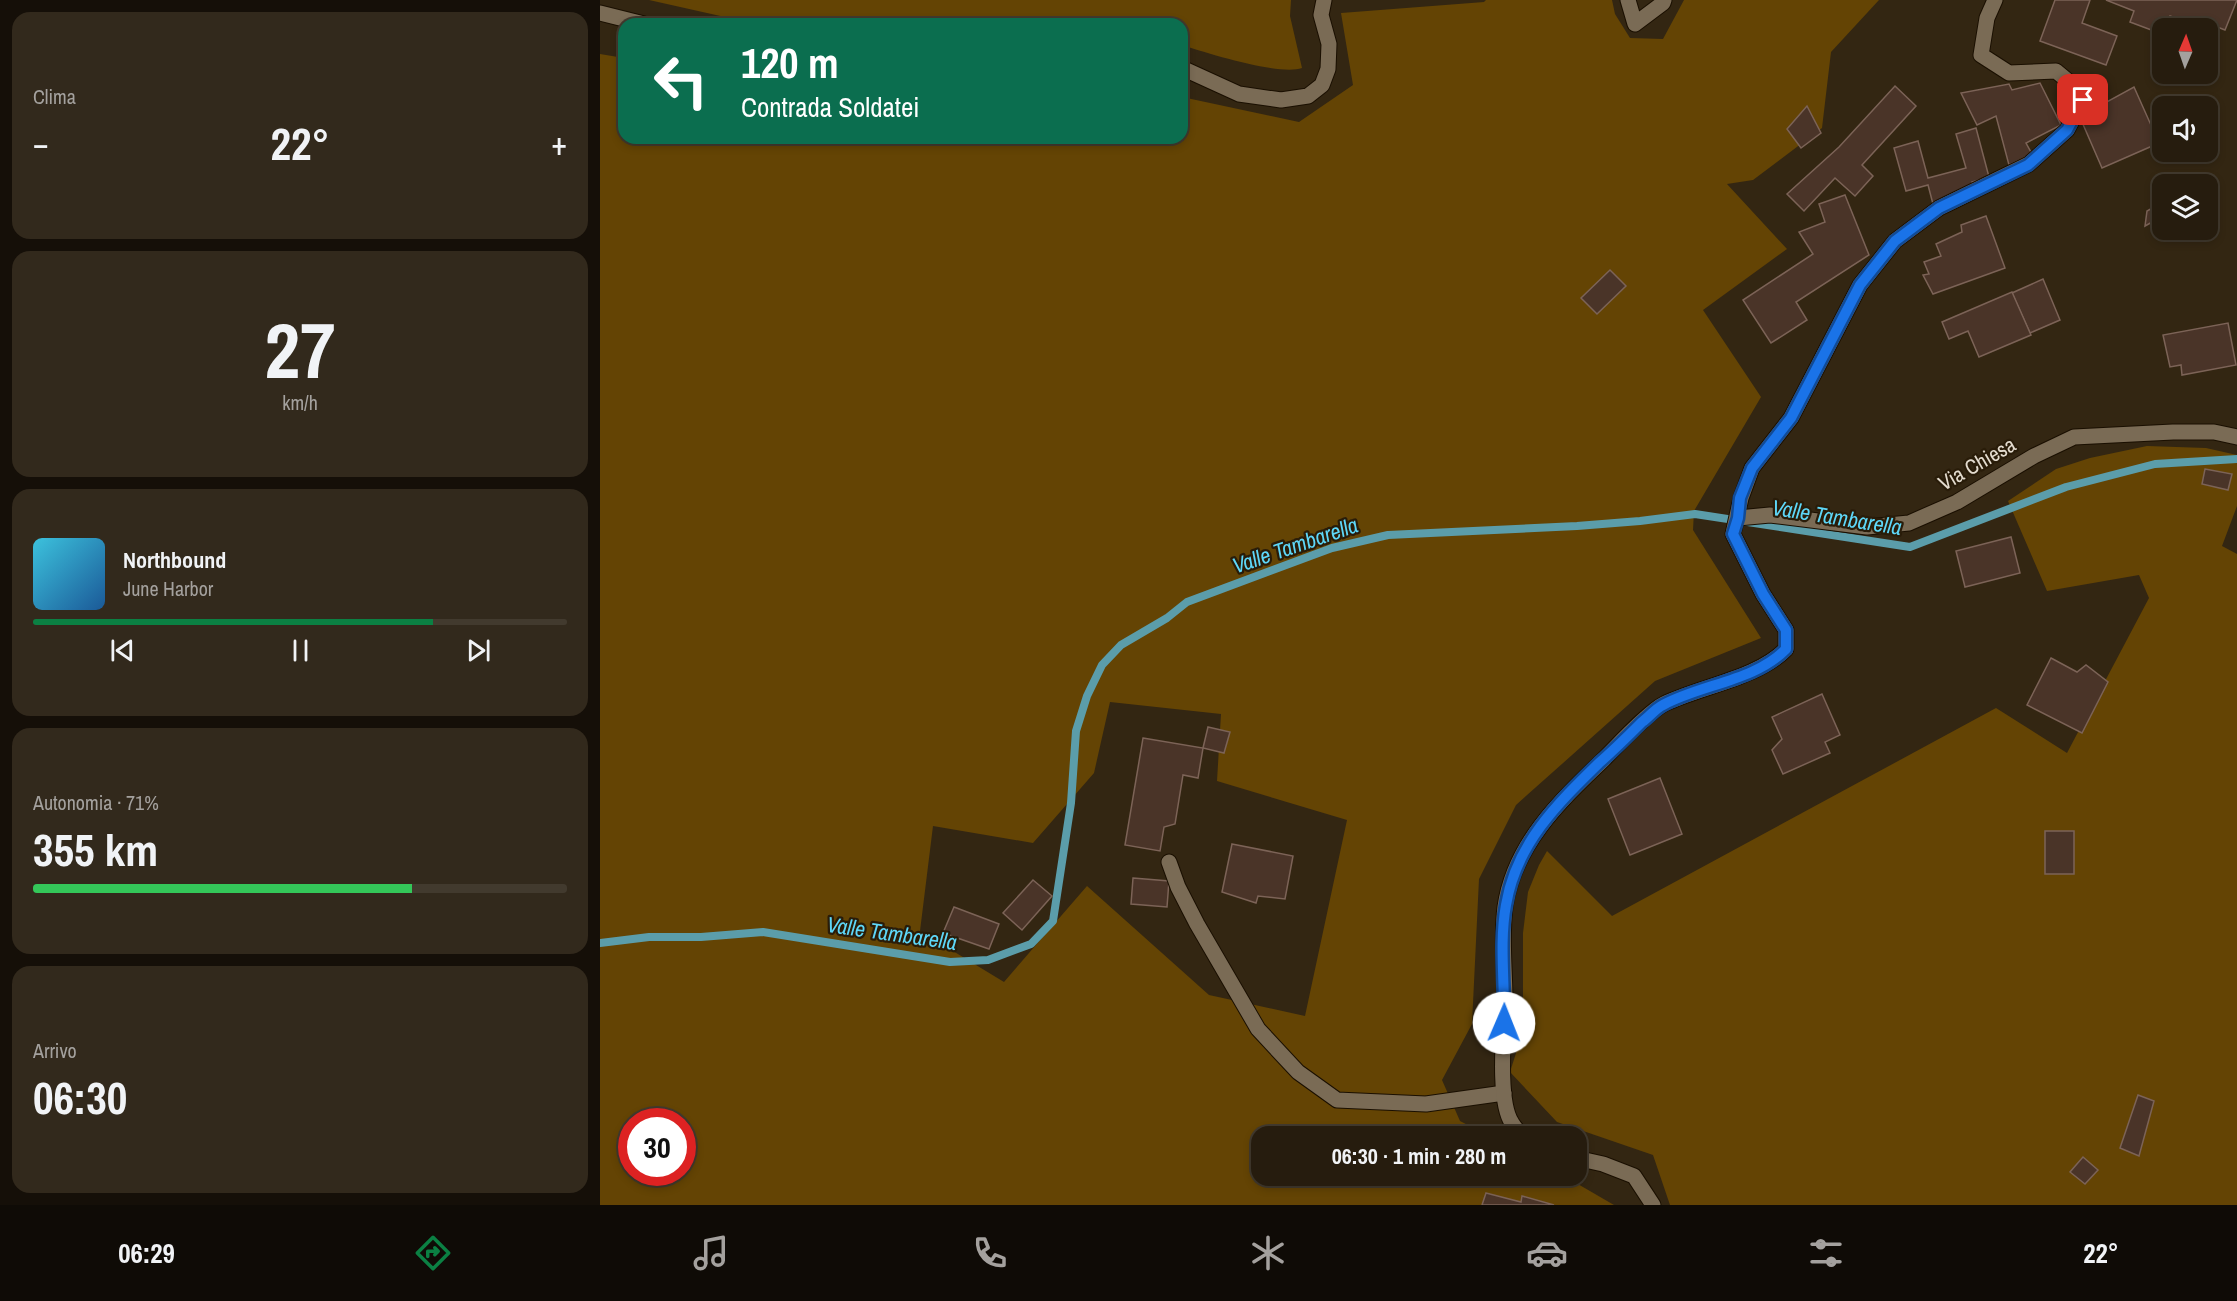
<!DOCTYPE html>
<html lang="it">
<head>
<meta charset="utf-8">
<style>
	:root { --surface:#261c0e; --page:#32291c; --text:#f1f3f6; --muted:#a4a19e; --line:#423a2e; --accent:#0b8043 }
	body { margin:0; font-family:"Archivo Narrow",sans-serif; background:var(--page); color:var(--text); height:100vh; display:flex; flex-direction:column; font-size:22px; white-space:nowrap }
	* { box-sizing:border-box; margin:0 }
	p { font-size:20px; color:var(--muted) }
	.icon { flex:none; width:33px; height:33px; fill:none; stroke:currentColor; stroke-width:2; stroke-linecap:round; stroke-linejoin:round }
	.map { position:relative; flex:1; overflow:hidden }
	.sheet { display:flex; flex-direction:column; gap:12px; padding:12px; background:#150f08; width:600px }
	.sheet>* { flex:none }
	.guide { position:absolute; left:18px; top:18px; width:570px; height:126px; border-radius:18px; box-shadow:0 3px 9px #0003,0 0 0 2px var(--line); background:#0b6e4f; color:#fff; overflow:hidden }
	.needle { width:39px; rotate:2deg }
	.tools { position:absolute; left:1552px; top:18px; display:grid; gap:12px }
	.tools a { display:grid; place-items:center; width:66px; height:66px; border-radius:12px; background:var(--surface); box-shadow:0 3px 9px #0003,0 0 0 2px var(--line); font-size:30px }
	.speed { position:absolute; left:18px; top:1108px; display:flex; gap:12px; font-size:30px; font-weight:700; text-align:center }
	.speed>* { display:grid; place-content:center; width:78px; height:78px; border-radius:50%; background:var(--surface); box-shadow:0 3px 9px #0003,0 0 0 2px var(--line); line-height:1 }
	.speed .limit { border:9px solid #d22; background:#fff; color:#111 }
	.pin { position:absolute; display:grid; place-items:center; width:51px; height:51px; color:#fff; margin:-26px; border-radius:12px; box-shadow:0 3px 9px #0006 }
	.me { position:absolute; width:66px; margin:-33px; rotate:1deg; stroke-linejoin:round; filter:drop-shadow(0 0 4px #0008) }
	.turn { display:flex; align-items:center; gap:21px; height:126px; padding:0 24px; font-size:27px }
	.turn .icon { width:78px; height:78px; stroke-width:2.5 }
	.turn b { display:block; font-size:42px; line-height:51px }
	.big { font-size:45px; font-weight:700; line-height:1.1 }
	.sheet .widget { flex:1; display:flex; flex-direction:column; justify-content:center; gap:9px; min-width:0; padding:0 21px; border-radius:18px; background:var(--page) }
	.sheet .dial { align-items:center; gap:0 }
	.dial b { font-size:78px; line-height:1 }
	.song { display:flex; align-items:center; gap:18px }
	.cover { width:72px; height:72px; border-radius:9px; background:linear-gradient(135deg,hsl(190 70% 55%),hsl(210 70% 35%)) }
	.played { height:6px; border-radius:3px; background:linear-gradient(90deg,var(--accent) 75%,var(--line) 75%) }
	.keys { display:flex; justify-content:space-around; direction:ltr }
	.heat { display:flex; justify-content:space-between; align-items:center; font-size:33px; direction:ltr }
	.charge { height:9px; border-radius:4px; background:linear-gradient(90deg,#34c759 71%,var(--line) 0) }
	.trip { position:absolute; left:651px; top:1126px; width:336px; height:60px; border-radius:18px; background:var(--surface); box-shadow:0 3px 9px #0003,0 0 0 2px var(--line); font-weight:700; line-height:60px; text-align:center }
	.dock { display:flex; height:96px; justify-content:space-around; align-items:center; background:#0f0b06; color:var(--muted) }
	.dock .icon { width:42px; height:42px }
	.dock .current { color:var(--accent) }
	.dock b { font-size:27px; color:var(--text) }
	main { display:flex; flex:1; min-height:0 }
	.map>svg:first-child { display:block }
	.green { fill:#644404; fill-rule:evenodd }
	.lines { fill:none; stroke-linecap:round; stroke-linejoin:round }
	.stream { stroke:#5b9daa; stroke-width:8 }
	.building { fill:#4a3428; stroke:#7c6357; stroke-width:1.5 }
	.street-casing { stroke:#1a0f00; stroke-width:17 }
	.street { stroke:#7a6b55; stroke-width:15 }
	.route-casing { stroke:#114b97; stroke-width:15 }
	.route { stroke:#1a73e8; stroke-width:10 }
	.labels { text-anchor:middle; stroke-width:4.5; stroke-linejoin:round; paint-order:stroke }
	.street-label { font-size:21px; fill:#e4dccf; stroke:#291c09 }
	.water-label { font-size:22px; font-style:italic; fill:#5ed7f8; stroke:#291c09 }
</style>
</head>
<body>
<main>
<section class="sheet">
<div class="widget"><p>Clima</p>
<div class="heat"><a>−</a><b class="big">22°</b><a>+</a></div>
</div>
<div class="widget dial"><b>27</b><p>km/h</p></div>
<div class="widget">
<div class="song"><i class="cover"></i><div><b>Northbound</b><p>June Harbor</p></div></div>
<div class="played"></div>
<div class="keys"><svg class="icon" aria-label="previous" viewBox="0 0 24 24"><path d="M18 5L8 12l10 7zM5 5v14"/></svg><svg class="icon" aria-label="pause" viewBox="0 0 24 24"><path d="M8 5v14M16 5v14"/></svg><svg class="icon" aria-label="next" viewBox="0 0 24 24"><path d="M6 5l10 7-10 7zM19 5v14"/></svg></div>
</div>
<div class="widget"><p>Autonomia · 71%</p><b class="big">355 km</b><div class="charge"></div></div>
<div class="widget"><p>Arrivo</p><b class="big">06:30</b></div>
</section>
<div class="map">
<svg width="1637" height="1205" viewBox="0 0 1637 1205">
	<rect width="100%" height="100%" fill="#332612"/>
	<!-- green -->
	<g class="green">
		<path d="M49 0H691L690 16 702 68C679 76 607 53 582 45V24H470L375 20 357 24H156Z"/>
		<path d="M886 0H1012L1015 14 1030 38 1063 39 1084 0H1279L1231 52 1222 128 1153 180 1127 184 1187 249 1103 310 1161 397 1094 511 1093 530 1161 638 1055 681 916 805 879 879 872 1024 842 1080 860 1121 891 1137H662V1176H964L1014 1205H0V54L24 58V138H582V97L699 122 753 85 741 13 884 2ZM510 702 621 714 617 781 747 820 705 1016 609 995 487 886 404 982 320 931 333 826 433 843 494 773ZM32 1122H82V1173H32Z"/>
		<path d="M1547 446 1606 448 1637 455V506L1622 546 1637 554V1205H1070L1053 1155 957 1122 910 1072 923 1031V933L928 892 939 865 947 851 1012 916 1396 708 1467 753 1549 598 1539 575 1447 591 1408 501 1456 469 1490 458Z"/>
	</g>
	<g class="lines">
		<!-- stream -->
		<path class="stream" d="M0 943 49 937H101L163 932 350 962 388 960 431 944 453 921 471 803 476 731 487 696 502 665 521 645 567 618 587 602 732 548 788 535 977 526 1040 521 1095 514 1310 547 1466 487 1555 464 1637 459"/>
	</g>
	<!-- building -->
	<g class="building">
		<path d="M1455 0H1490L1482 23 1517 36 1506 65 1440 41Z"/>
		<path d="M1506 0H1637L1625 30 1607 23 1604 28 1570 16 1562 34 1530 22 1534 11Z"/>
		<path d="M1440 83 1461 125 1426 143 1432 154 1409 165 1396 116 1377 125 1361 93 1409 84 1412 90Z"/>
		<path d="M1295 86 1316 106 1262 165 1273 176 1255 196 1235 178 1204 211 1187 194 1239 147Z"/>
		<path d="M1534 87 1559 143 1502 168 1482 122 1501 105Z"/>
		<path d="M1207 106 1221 133 1201 148 1187 129Z"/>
		<path d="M1376 128 1389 177 1372 182 1373 188 1333 204 1328 185 1306 191 1294 148 1318 141 1328 178 1366 168 1356 134Z"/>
		<path d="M1245 195 1269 255 1196 302 1207 320 1171 343 1143 300 1213 254 1199 232 1225 222 1219 204Z"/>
		<path d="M1563 202V216L1545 226 1547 211Z"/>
		<path d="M1386 216 1405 268 1333 294 1323 275 1329 274 1324 262 1341 256 1336 244 1362 232 1361 225Z"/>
		<path d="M1010 270 1026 286 997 314 981 298Z"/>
		<path d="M1443 279 1460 320 1430 333 1412 293Z"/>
		<path d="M1412 292 1431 335 1379 357 1368 331 1349 339 1342 322Z"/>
		<path d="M1628 323 1636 365 1582 375 1581 365 1570 367 1563 335Z"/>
		<path d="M1605 469 1632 474 1628 490 1602 484Z"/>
		<path d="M1411 537 1420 573 1365 587 1356 551Z"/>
		<path d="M1451 658 1477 672 1486 665 1508 682 1482 733 1427 705Z"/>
		<path d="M1222 694 1240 735 1225 742 1230 753 1183 774 1172 750 1182 739 1172 717Z"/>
		<path d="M608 727 630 732 624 753 603 748Z"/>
		<path d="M543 738 603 748 598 778 583 775 575 824 564 827 560 851 525 845Z"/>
		<path d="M1060 778 1082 834 1030 855 1008 799Z"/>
		<rect x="1445" y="831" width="29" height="43"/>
		<path d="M632 844 693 856 685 899 658 896 656 903 622 892Z"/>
		<path d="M533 878 569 881 567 907 531 904Z"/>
		<path d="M433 880 452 896 422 930 403 913Z"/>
		<path d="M354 907 399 924 389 949 343 933Z"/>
		<path d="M1538 1095 1554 1101 1539 1156 1520 1148Z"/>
		<path d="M1483 1157 1498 1170 1485 1184 1470 1172Z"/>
		<path d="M886 1193 921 1202 922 1196 954 1205H882Z"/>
	</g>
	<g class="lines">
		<defs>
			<g id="street">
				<path d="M1028 0 1035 24 1063 3 1064 0"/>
				<path d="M0 13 44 24"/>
				<path d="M582 68 639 94 681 100 708 96 722 85 728 69 729 44 721 15 724 0"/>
				<path d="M1138 518 1170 515 1267 527 1309 523 1357 502 1434 456 1474 437 1573 432H1614L1637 437"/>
				<path d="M569 862 578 887 597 924 658 1029 698 1072 737 1100 826 1104 904 1093"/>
				<path d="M923 1137C920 1133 915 1128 912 1123 897 1101 904 1030 905 1002 905 970 901 938 905 907 914 844 960 801 1004 759 1017 746 1048 712 1064 704 1102 686 1158 678 1186 649V630L1163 594 1133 534 1141 498 1152 468 1191 418 1260 285 1295 241 1339 208 1429 164 1467 130 1483 100 1474 86 1456 71 1409 73 1381 55 1387 18 1395 0"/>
				<path d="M976 1158 1003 1164 1034 1176 1053 1205"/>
			</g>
		</defs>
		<!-- street casing -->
		<use href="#street" class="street-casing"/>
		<!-- street -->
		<use href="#street" class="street"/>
	</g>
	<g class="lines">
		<defs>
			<path id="route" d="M904 1023C905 984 899 943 906 905 916 844 957 804 999 763 1014 750 1028 736 1042 722 1049 717 1055 709 1063 705 1102 684 1155 681 1186 649V630L1163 594 1133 534 1138 518 1140 498 1152 468 1191 418 1260 285 1295 241 1339 208 1428 165 1467 130 1483 100"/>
		</defs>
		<!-- route casing -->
		<use href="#route" class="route-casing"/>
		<!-- route -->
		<use href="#route" class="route"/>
	</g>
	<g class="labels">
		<!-- street labels -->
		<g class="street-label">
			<text transform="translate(1377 464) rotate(-30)" y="7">Via Chiesa</text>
		</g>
		<!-- water labels -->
		<g class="water-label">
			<text transform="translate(1237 517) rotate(9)" y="8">Valle Tambarella</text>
			<text transform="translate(695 545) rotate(-19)" y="8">Valle Tambarella</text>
			<text transform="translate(292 933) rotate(8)" y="8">Valle Tambarella</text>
		</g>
	</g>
</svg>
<div class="tools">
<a><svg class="needle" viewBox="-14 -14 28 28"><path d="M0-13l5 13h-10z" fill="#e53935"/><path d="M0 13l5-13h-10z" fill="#a4a19e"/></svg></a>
<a><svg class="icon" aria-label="sound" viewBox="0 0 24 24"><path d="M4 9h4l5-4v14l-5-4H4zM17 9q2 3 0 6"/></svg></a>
<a><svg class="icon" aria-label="layers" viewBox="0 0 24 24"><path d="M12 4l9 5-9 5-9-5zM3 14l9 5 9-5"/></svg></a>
</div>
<div class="speed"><div class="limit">30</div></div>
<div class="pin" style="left:1483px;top:100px;background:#d93025"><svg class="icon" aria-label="arrive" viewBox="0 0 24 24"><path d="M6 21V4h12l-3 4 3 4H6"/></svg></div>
<svg class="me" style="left:904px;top:1023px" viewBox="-20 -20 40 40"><circle r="19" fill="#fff"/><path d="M0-13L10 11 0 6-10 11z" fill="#1a73e8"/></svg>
<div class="trip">06:30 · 1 min · 280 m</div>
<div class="guide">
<div class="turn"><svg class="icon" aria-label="left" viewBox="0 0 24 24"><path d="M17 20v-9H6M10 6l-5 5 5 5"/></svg><div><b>120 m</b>Contrada Soldatei</div></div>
</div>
</div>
</main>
<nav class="dock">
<b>06:29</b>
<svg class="icon current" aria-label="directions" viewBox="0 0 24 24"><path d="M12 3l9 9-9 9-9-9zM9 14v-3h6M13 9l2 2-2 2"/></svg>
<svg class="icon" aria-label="music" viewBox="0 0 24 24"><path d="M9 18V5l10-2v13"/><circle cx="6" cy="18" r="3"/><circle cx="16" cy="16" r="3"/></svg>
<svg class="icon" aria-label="phone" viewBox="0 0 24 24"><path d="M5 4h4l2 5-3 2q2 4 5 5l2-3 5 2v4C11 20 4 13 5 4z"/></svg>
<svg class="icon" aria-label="climate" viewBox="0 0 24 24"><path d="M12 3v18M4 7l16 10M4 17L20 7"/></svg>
<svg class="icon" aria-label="car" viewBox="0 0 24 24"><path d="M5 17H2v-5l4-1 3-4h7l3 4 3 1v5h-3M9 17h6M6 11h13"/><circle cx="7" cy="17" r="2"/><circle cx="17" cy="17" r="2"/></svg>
<svg class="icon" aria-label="filters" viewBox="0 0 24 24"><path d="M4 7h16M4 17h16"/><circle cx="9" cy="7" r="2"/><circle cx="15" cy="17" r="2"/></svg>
<b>22°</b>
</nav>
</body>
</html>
